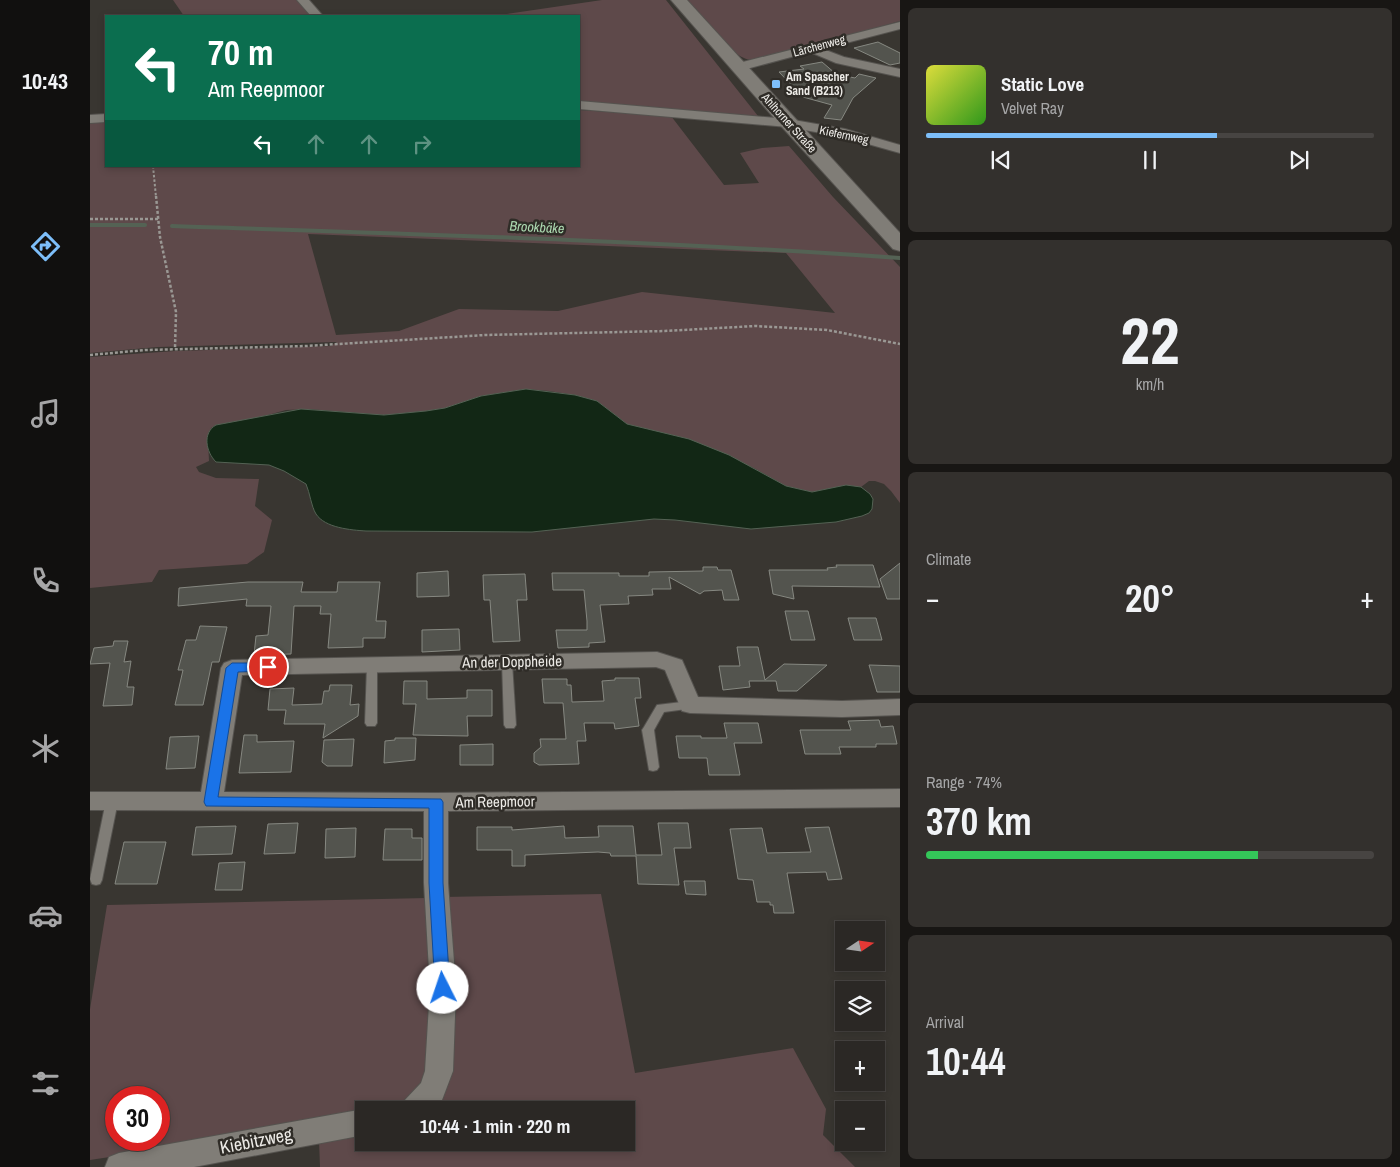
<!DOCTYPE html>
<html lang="en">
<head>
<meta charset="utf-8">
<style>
	:root { --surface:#2b2825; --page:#33302d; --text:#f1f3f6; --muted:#a6a6a7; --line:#474442; --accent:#7dbef9 }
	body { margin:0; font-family:"Archivo Narrow",sans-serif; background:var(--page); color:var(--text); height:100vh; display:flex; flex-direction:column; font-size:19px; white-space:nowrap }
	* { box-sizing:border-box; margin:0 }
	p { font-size:16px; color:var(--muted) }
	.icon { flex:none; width:28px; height:28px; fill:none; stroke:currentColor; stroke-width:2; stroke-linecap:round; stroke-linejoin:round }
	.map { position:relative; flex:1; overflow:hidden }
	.side { display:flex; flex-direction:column; gap:8px; padding:8px; background:#181614; width:500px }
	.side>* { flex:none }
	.top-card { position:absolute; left:15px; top:15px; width:475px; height:152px; border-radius:0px; box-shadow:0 2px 8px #0003,0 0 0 1px var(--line); background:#0b6e4f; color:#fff; overflow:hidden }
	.needle { width:32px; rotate:77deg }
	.fabs { position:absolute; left:745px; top:921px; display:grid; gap:10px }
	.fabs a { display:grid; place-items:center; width:50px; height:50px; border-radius:0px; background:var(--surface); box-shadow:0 2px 8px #0003,0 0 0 1px var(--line); font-size:25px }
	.speed { position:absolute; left:15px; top:1086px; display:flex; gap:10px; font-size:25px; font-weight:700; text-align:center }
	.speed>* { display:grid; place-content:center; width:65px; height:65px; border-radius:50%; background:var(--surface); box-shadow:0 2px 8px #0003,0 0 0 1px var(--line); line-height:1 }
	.speed .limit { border:8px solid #d22; background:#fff; color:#111 }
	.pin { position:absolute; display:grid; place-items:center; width:42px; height:42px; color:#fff; margin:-21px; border:2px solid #fff; border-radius:50%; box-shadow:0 1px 5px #0007 }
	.me { position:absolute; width:55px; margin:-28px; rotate:356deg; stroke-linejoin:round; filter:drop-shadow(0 0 4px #0008) }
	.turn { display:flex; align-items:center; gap:18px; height:105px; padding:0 20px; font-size:22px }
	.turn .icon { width:65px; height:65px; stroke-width:2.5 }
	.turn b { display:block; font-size:35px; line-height:42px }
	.lanes { display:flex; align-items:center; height:48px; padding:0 20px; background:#0003; justify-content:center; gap:25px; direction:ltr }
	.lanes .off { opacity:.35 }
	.big { font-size:38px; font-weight:700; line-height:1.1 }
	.side .widget { flex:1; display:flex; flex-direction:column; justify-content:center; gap:8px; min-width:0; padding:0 18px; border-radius:8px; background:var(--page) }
	.side .dial { align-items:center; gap:0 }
	.dial b { font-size:65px; line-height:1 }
	.song { display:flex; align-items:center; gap:15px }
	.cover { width:60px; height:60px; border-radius:8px; background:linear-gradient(135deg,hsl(60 70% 55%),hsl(110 70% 35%)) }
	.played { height:5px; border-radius:2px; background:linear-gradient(90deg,var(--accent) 65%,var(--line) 65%) }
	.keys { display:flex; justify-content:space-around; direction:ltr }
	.heat { display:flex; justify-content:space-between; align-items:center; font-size:28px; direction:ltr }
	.charge { height:8px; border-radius:4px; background:linear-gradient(90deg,#34c759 74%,var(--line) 0) }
	.trip { position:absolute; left:265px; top:1101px; width:280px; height:50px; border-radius:0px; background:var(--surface); box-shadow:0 2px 8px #0003,0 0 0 1px var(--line); font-weight:700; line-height:50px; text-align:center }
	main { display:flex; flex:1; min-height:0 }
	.tabs { display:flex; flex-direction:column; width:90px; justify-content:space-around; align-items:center; background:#11100f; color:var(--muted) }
	.tabs .icon { width:35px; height:35px }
	.tabs .current { color:var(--accent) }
	.tabs b { font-size:22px; color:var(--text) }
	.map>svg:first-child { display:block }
	.green { fill:#5e494a; fill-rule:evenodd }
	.water { fill:#122715; stroke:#546254 }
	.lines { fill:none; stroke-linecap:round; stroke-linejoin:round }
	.stream { stroke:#546254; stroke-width:4 }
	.building { fill:#53544e; stroke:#868881 }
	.lane-casing { stroke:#55534f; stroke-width:2 }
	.street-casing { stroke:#55534f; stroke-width:2 }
	.secondary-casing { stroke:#55534f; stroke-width:2 }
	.path-far1 { stroke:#9a9894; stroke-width:2; stroke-dasharray:2.5 2; stroke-linecap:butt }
	.path { stroke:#9a9894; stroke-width:2.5; stroke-dasharray:3 2; stroke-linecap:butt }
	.lane { fill:#807d77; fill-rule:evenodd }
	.street { fill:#807d77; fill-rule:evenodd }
	.secondary { fill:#807d77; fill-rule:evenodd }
	.route { fill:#1a73e8; stroke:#114b97 }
	.poi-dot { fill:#7dbef9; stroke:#2f2c27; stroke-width:2 }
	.labels { text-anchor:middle; stroke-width:5; stroke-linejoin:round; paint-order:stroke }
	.far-street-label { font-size:12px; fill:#edebe7; stroke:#2f2c27 }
	.far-poi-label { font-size:12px; font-weight:bold; fill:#edebe7; stroke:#2f2c27; text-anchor:start }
	.far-water-label { font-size:14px; font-style:italic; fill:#addab1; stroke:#2f2c27 }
	.street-label { font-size:15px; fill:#edebe7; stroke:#2f2c27 }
	.near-street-label { font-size:18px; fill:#edebe7; stroke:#2f2c27 }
</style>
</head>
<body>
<main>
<nav class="tabs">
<b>10:43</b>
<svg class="icon current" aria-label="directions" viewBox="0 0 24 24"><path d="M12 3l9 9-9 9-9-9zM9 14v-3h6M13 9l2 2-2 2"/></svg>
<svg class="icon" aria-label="music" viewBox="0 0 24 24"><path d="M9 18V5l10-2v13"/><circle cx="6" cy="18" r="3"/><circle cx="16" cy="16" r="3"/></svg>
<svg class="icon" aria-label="phone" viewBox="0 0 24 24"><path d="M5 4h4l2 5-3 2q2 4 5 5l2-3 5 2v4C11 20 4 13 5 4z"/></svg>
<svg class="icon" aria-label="climate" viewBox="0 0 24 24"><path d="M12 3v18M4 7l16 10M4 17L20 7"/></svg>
<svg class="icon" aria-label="car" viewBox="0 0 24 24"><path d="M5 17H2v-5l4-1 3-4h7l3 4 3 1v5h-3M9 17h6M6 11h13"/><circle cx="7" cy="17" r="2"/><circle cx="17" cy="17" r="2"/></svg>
<svg class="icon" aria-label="filters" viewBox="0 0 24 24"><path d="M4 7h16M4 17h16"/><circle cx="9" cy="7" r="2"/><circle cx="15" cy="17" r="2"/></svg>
</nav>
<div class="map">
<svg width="810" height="1167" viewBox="0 0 810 1167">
	<rect width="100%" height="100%" fill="#393631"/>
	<!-- green -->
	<g class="green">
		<path d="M83 0H210L224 16H94Z"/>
		<path d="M512 0H576L668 116 658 118 489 101V16H403Z"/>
		<path d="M595 0H810V21L674 59C667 60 660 61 654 58 635 50 610 16 595 0Z"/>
		<path d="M489 110 581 116 634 185 669 183 650 153 672 148 699 146 743 197 810 267V503L801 491 794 484 785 481H779L771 487H748L722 492 696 486 662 467 537 424 507 401 485 395 459 391 436 389 391 396 355 408 336 411 294 415 218 409 196 410 167 418 126 425 121 428 118 440 119 461 106 467 109 472 126 478 169 479 165 506 182 520 174 552 157 564 69 570 62 582 0 588V357L85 351 241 346 247 342 68 347 0 353V122L16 121V166H489ZM218 234 696 253 745 313 552 292 468 311 369 309 309 331 246 335Z"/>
		<path d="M511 894 545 1073 703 1048 736 1109 733 1135 765 1167H230L229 1140 274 1133V1142H536V1110H333L353 897Z"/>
		<path d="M337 898 345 1015 337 1090C310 1107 305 1110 274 1110L270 1119 0 1160V1009L17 905ZM26 1098H69V1140H26Z"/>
	</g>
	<!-- water -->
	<path class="water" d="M436 389 485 395 507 401 537 424 599 439 639 455 696 486 722 492 756 485 771 487 780 494 783 499 782 509 779 513 772 516 746 522 661 529 585 520 564 519 442 532 276 531C261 530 235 528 226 514 221 506 220 493 216 484L194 471 179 465 126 462C116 452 112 433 126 425L211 409 294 415 336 411 355 408 391 396Z"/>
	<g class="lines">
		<!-- stream -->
		<g class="stream">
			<path d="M0 225H55"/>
			<path d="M82 226C325 234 568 241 810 258"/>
		</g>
	</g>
	<!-- building -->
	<g class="building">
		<path d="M788 42 810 53V63L800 65 764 48Z"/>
		<path d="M732 62 746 74 765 78 769 74 786 78 763 98 751 120 734 118 742 105 713 97 689 72 714 69 710 66Z"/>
		<path d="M810 563V599H797L790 579Z"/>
		<path d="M746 565H783L790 587 702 586 704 599 683 594 679 570H738L737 568 747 567Z"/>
		<path d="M613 567H627L628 570H641L649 600H634L632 590 614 591 610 594 579 577 581 589H562L563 595 538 596 539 604 510 605 515 642 499 643V647L468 648 466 630H497V621L494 590H463L462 573H529V576H559V572L613 571Z"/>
		<path d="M358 571 359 596 327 597V573Z"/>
		<path d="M435 574 437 600H427L430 641 403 642 400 600H394L393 575Z"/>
		<path d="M158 582H213L211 592H247L248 582H290L286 621H296L295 638H273V647L238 648 241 614H230L231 606H204L201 654 164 655 166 636 178 635 181 606H156L157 599 88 606 89 588Z"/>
		<path d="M695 611H718L725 640H701Z"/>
		<path d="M758 618H786L792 640H764Z"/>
		<path d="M110 626 137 627 129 662H122L113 705H85L93 670H88L96 640H106Z"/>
		<path d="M369 629 370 650 332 652V630Z"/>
		<path d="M24 641H38L34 662 41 661 37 687H44L42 705 13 706 20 663 0 664 4 648 23 646Z"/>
		<path d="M647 647H668L675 680 694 664 737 665 707 691H688L686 681H659L660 687 633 690 629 666H650Z"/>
		<path d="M779 665 810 666V692H787Z"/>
		<path d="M525 678H549L551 698H545L549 726 525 729 524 723H494L496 741H487L489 764 449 765 444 762V753L451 747 450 739H476L473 703H454L452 679H477V685H481L482 702 514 701 512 681 525 680Z"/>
		<path d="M314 681H337V699L377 698V690H402V716H377L378 736 323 735 326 704H313Z"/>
		<path d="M240 685H262L260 705 269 704 268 716 233 738 235 724H194L196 710H178L180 689 204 688 202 705 232 704 234 691H239Z"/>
		<path d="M789 720 791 727 803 726 807 744H786V747H749L751 754H715L710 730H761L758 721Z"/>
		<path d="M634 723H668L672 743H644L650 775H619L617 758H589L586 736H611V738H637Z"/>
		<path d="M154 735H167V742L204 741 201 772 149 773Z"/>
		<path d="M109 736 105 768 76 769 80 737Z"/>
		<path d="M305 738H326L325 760 294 763 295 741 305 740Z"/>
		<path d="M264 739 262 766H237L232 762 234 740Z"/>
		<path d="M403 744V765H370V745Z"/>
		<path d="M208 823 205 853 174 854 178 824Z"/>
		<path d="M568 823H598L601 848H584L589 885 548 884 546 856H521L520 853 508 852 435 855V866H422V850H387V827H422V830L474 826 475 838 509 837 508 826H543L546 855H572Z"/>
		<path d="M146 826 142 854 102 855 106 827Z"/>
		<path d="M739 827 752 879 738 880 736 872 697 873 704 913H684L683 905H680V902H667L663 880 648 879 640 829 672 828 677 853 721 852 715 828Z"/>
		<path d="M266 828 265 857 235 858 236 829Z"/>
		<path d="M295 829H322V838H332V860H293Z"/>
		<path d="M34 842H76L67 884H25Z"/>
		<path d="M155 862 152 890H125L129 863Z"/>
		<path d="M594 881H615L616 895 596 894Z"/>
	</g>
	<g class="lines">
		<defs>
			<g id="lane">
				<path d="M417 658 421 659 422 662 426 725 424 728H416L414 725 412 662 413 659Z"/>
				<path d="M282 661 286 662 287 665V723L285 726H277L275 723 277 665 278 662Z"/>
				<path d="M600 701 604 702 605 705 604 708 574 712 564 730 569 767 567 770 563 771 559 770 552 730 554 727 567 705Z"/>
				<path d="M22 796 26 798 28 801 12 880 10 884 6 885 2 884 0 879 16 801 18 798Z"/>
			</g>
			<g id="street">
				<path d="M207 0H219L233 16H221Z"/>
				<path d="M810 22V29L733 49 754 57 810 69V77L746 63 720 52 649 71 643 67 645 64Z"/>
				<path d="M489 101 698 119 755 129 810 145V153L753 137 698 127 489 109Z"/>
				<path d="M16 114V122L0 123V115Z"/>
				<path d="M567 652 592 660 608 697 752 701 810 699V715L752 717 600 713 592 711 575 670 566 667 152 675 134 792 346 793 810 789V807L358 811V883L366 988 363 1071 352 1100 343 1110H310L314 1101 331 1083 335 1071 340 988 334 883V811L0 810V792H111L131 668 134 663 142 660Z"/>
				<path d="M274 1109 277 1110H274V1135L104 1167H15L19 1157 29 1153Z"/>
			</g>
			<path id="secondary" d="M581 0H597L810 233V251L803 249 692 127Z"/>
		</defs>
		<!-- lane casing -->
		<use href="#lane" class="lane-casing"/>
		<!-- street casing -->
		<use href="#street" class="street-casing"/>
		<!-- secondary casing -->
		<use href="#secondary" class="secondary-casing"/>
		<!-- path-far1 -->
		<path class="path-far1" d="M63 166 66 197"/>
		<!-- path -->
		<g class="path">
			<path d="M66 196 70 237 86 312 85 349"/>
			<path d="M0 219H68"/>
			<path d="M0 355 55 350 216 346 395 335 575 331 665 326 737 330 810 344"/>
		</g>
		<!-- lane -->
		<use href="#lane" class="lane"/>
		<!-- street -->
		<use href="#street" class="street"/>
		<!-- secondary -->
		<use href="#secondary" class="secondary"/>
	</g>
	<!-- route -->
	<path class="route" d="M142 663H178L184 667 178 671 148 672 128 797 351 799 353 802V883L360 988 358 993 353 995 347 993 345 988 339 883V808L116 806 114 802 136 668Z"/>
	<!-- markers -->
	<rect class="poi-dot" x="681" y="79" width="10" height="10" rx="2.5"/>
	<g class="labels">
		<!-- far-street labels -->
		<g class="far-street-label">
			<text transform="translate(729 46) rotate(-15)" y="4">Lärchenweg</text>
			<text transform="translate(699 123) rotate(48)" y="4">Ahlhorner Straße</text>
			<text transform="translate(754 135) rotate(12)" y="4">Kiefernweg</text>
		</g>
		<!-- far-poi labels -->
		<g class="far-poi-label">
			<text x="696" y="81">Am Spascher<tspan x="696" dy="14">Sand (B213)</tspan></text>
		</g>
		<!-- far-water labels -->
		<g class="far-water-label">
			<text transform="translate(447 227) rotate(3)" y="5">Brookbäke</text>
		</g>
		<!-- street labels -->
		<g class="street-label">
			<text transform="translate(422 662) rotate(-1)" y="5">An der Doppheide</text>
			<text transform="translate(405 802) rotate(-1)" y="5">Am Reepmoor</text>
		</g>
		<!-- near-street labels -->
		<g class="near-street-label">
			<text transform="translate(166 1141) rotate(-11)" y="6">Kiebitzweg</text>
		</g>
	</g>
</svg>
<div class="fabs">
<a><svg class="needle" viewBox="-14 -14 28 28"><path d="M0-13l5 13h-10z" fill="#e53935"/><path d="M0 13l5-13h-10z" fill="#a6a6a7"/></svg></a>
<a><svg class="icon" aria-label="layers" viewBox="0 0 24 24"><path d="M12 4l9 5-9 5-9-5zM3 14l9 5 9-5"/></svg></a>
<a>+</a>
<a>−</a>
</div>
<div class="speed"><div class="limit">30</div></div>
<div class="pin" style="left:178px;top:667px;background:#d93025"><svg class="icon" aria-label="arrive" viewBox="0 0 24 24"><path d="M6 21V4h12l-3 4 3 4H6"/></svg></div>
<svg class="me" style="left:353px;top:988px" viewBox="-20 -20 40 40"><circle r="19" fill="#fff"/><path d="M0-13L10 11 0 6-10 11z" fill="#1a73e8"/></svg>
<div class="trip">10:44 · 1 min · 220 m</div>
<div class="top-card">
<div class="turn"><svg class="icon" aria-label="left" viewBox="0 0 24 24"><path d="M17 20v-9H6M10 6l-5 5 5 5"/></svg><div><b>70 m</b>Am Reepmoor</div></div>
<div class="lanes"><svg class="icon" aria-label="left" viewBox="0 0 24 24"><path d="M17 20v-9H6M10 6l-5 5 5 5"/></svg><svg class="icon off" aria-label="ahead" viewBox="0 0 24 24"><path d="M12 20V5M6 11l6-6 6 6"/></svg><svg class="icon off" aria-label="ahead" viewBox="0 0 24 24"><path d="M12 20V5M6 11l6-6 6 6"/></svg><svg class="icon off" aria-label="right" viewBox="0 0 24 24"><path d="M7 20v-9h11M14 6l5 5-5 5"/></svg></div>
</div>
</div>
<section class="side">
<div class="widget">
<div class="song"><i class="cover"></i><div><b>Static Love</b><p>Velvet Ray</p></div></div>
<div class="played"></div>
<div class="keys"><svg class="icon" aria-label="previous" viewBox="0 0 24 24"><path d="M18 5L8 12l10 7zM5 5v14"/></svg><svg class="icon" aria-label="pause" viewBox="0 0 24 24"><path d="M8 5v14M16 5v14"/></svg><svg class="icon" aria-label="next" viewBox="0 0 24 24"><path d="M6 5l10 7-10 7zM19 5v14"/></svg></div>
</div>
<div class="widget dial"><b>22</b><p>km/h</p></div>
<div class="widget"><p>Climate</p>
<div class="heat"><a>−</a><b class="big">20°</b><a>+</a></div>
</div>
<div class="widget"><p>Range · 74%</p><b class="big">370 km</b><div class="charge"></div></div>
<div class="widget"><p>Arrival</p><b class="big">10:44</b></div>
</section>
</main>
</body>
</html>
